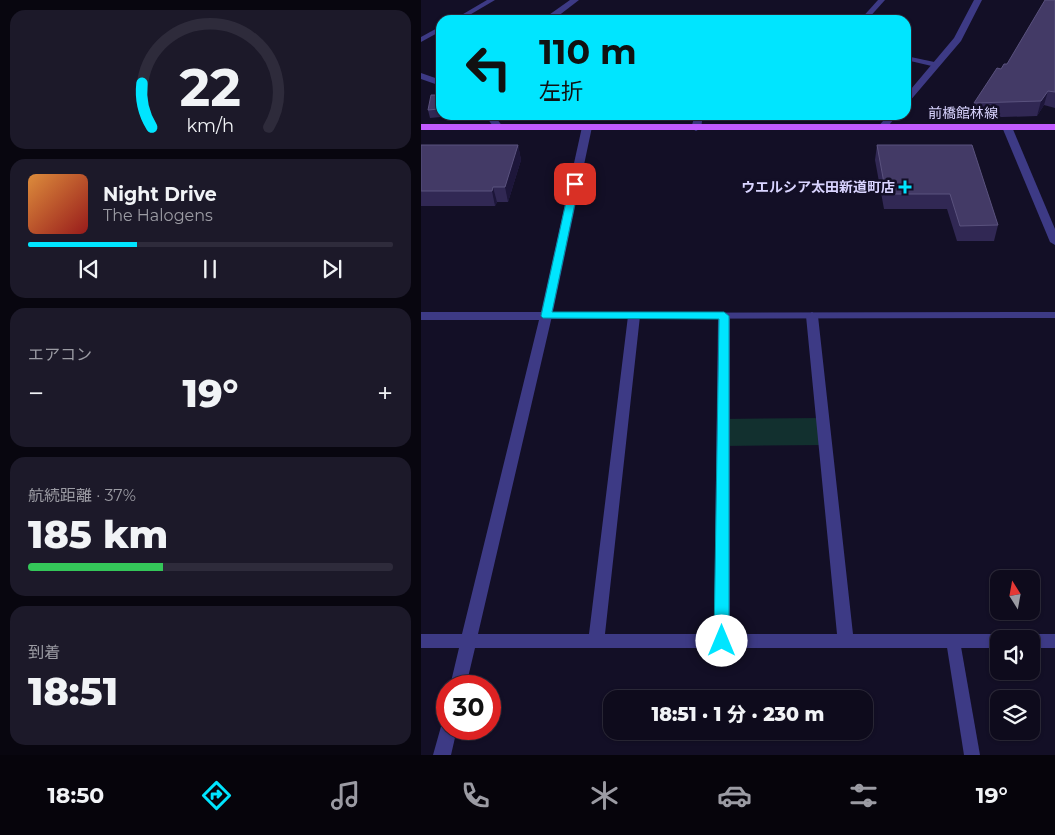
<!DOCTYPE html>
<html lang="ja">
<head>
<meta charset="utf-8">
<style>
	:root { --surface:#0e0b1c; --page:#1c1929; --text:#f1f3f6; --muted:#9b9ba3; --line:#2e2b3b; --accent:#00e5ff }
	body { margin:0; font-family:Montserrat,"Noto Sans JP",sans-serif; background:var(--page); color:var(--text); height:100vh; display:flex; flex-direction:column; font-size:19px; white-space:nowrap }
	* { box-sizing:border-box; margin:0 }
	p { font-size:16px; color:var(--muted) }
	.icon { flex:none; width:28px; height:28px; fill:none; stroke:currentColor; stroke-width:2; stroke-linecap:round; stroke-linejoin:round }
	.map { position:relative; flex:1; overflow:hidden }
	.drawer { display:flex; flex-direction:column; gap:10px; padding:10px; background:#08060f; width:421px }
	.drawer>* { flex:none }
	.guide { position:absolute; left:15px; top:15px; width:475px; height:105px; border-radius:15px; box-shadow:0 1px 4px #0004,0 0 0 1px var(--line); background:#00e5ff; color:#111; overflow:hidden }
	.needle { width:32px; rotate:349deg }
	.controls { position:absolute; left:569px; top:570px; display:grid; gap:10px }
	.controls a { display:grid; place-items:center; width:50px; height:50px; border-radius:10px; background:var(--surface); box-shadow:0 1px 4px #0004,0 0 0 1px var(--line); font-size:25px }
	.speed { position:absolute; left:15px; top:675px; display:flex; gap:10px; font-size:25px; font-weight:700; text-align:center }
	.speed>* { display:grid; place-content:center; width:65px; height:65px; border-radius:50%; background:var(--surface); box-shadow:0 1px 4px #0004,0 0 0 1px var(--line); line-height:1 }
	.speed .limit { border:8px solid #d22; background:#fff; color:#111 }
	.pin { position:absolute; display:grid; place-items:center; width:42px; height:42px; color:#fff; margin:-21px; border-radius:10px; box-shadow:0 2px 8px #0006 }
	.me { position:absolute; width:55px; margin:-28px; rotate:0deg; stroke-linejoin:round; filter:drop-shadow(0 0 4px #0008) }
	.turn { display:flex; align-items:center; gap:18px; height:105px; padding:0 20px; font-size:22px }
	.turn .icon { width:65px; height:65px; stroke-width:2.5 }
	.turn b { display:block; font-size:35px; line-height:42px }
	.big { font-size:38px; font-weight:800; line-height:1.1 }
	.drawer .tile { flex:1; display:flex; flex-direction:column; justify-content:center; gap:8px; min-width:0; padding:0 18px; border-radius:15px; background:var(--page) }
	.drawer .dial { align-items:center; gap:0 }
	.dial svg { height:130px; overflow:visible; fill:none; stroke:var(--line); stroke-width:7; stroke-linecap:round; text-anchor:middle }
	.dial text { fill:var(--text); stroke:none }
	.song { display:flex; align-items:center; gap:15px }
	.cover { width:60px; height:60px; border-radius:8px; background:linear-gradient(135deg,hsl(30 70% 55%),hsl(0 70% 35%)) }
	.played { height:5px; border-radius:2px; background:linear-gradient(90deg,var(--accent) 30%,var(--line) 30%) }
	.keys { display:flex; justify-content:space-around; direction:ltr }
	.heat { display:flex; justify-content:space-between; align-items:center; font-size:28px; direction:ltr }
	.charge { height:8px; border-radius:4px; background:linear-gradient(90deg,#34c759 37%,var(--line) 0) }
	.trip { position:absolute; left:182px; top:690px; width:270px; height:50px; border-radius:15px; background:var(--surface); box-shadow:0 1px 4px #0004,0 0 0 1px var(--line); font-weight:800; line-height:50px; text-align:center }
	.dock { display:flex; height:80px; justify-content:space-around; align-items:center; background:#06040b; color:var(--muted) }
	.dock .icon { width:35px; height:35px }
	.dock .on { color:var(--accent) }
	.dock b { font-size:22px; color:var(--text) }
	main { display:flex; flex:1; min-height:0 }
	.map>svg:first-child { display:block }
	.green { fill:#12302f }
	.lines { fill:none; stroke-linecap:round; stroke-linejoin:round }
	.lane { fill:#3d3a85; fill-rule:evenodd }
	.street { fill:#3d3a85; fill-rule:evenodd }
	.primary { fill:#c25bff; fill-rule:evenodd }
	.wall { fill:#312854 }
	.shaded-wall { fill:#1d163a }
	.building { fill:#433a66; stroke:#5a527e }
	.route { fill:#00e5ff; stroke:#0095a6 }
	.poi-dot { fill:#00e5ff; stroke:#130f26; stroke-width:2 }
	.labels { text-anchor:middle; stroke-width:5; stroke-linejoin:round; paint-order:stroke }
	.far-street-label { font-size:14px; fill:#d9d4ff; stroke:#130f26 }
	.far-poi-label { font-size:14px; font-weight:bold; fill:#d9d4ff; stroke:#130f26; text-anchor:end }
</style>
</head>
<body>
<main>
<section class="drawer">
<div class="tile dial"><svg viewBox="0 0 100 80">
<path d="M14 69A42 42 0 1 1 86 69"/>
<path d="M14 69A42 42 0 0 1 8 42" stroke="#00e5ff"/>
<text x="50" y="56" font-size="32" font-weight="700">22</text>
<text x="50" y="72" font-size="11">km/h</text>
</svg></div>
<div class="tile">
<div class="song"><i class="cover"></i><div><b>Night Drive</b><p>The Halogens</p></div></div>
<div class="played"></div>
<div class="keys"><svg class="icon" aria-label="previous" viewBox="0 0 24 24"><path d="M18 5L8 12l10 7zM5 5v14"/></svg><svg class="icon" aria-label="pause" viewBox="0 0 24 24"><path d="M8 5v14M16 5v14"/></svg><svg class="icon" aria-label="next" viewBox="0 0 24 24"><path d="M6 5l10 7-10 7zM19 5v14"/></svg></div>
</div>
<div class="tile"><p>エアコン</p>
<div class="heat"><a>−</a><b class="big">19°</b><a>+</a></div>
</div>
<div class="tile"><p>航続距離 · 37%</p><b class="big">185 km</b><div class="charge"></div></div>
<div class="tile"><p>到着</p><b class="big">18:51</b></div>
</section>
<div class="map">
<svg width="634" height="755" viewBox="0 0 634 755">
	<rect width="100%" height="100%" fill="#130f26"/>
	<!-- green -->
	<path class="green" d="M402 418 405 445 302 446V419Z"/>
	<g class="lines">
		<!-- lane -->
		<g class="lane">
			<path d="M66 0H74L40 20H32Z"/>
			<path d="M457 0H464L446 20H439Z"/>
			<path d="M20 26V31L0 42V37Z"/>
			<path d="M485 56 518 63 519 65 515 67 485 60Z"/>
			<path d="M634 312V318L125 319 120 316 125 313Z"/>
			<path d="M532 634 537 636 539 641 559 755H543L525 641 527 636Z"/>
		</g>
		<!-- street -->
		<g class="street">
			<path d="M149 0H158L132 20H125V17Z"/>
			<path d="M553 0H561L540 41 488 102 485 103V95L533 38Z"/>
			<path d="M0 73 20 80V86L0 79Z"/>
			<path d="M64 115H73L82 127 80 129H74Z"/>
			<path d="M274 115H282L280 128 275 131 270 128Z"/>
			<path d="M467 115H476L465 129H459L457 127Z"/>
			<path d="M166 124 171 127 131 316 57 634H168L207 316 213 312 219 316 184 634H293L297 316 303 312 309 316V634H416L385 316 391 312 397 316 432 634H578L584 636 585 639H578V648H54L45 686H29L38 648H0V634H41L118 320H0V312H120L161 127Z"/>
			<path d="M586 124 591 127 634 229V245L629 242 581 127Z"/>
			<path d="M610 634H634V648H610V639H603L604 636Z"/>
			<path d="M26 721V729H36L30 755H12L21 723Z"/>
		</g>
		<!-- primary -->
		<rect class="primary" x="0" y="124" width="634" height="6"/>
	</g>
	<!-- wall -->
	<g class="wall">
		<path d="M634 0V108L623 105 616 116 550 118 553 103 580 69 586 64Z"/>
		<path d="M20 95V117L9 118 7 110Z"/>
		<path d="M0 145H97L100 160 87 202H76L74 206H0Z"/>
		<path d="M456 145 577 225 573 241H536L526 209H463L454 160Z"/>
	</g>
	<!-- shaded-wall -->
	<g class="shaded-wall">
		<path d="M627 91 623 105 616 116 620 101Z"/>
		<path d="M20 107V115H22L20 117 18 109Z"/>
		<path d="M97 145 100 160 87 202 84 187Z"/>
		<path d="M72 187 76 202 74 206 71 191Z"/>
	</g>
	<!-- building -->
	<g class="building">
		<path d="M624 0H634V92L627 91 620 101 553 103 576 68 580 69 583 64H586Z"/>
		<path d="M10 95H20V107L18 109 7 110Z"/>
		<path d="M0 145H97L84 187H72L71 191H0Z"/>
		<path d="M456 145H551L577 225 539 226 529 194H465Z"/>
	</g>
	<!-- route -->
	<path class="route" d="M154 181 158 184 131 312H303L308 316V641L306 645 301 647 295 645 293 641 298 319 122 318 120 316 149 184Z"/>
	<!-- markers -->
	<path class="poi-dot" d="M481.5 179.5h5v5h5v5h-5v5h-5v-5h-5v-5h5z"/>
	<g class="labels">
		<!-- far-street labels -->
		<g class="far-street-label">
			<text x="542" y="118">前橋館林線</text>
		</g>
		<!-- far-poi labels -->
		<g class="far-poi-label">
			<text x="474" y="192">ウエルシア太田新道町店</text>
		</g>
	</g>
</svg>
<div class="controls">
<a><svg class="needle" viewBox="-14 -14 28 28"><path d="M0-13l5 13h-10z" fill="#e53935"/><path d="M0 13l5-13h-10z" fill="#9b9ba3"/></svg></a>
<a><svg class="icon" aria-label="sound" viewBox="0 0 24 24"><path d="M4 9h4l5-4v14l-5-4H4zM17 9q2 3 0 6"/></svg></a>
<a><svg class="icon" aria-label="layers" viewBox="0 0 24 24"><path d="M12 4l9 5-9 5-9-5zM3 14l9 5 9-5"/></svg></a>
</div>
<div class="speed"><div class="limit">30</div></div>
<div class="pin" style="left:154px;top:184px;background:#d93025"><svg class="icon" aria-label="arrive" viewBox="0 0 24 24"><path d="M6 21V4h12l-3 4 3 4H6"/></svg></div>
<svg class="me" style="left:301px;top:641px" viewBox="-20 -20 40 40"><circle r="19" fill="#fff"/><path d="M0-13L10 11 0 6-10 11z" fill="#00e5ff"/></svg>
<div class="trip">18:51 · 1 分 · 230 m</div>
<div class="guide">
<div class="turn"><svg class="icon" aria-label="left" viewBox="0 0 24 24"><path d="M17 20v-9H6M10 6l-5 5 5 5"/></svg><div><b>110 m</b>左折</div></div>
</div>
</div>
</main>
<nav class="dock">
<b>18:50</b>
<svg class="icon on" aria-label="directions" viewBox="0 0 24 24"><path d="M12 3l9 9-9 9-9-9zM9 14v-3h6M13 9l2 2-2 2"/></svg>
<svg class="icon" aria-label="music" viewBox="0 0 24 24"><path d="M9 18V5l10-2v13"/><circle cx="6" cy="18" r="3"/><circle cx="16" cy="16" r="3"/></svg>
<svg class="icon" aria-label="phone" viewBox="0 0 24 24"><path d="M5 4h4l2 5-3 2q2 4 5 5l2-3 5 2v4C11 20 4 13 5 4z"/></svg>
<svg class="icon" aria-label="climate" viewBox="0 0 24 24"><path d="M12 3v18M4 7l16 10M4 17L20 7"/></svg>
<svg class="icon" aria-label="car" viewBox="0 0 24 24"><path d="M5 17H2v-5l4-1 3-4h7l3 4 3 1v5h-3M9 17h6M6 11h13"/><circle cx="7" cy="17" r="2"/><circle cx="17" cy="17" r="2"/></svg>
<svg class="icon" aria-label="filters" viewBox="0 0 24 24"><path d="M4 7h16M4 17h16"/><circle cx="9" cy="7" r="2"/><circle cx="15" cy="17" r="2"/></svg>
<b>19°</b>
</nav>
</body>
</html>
